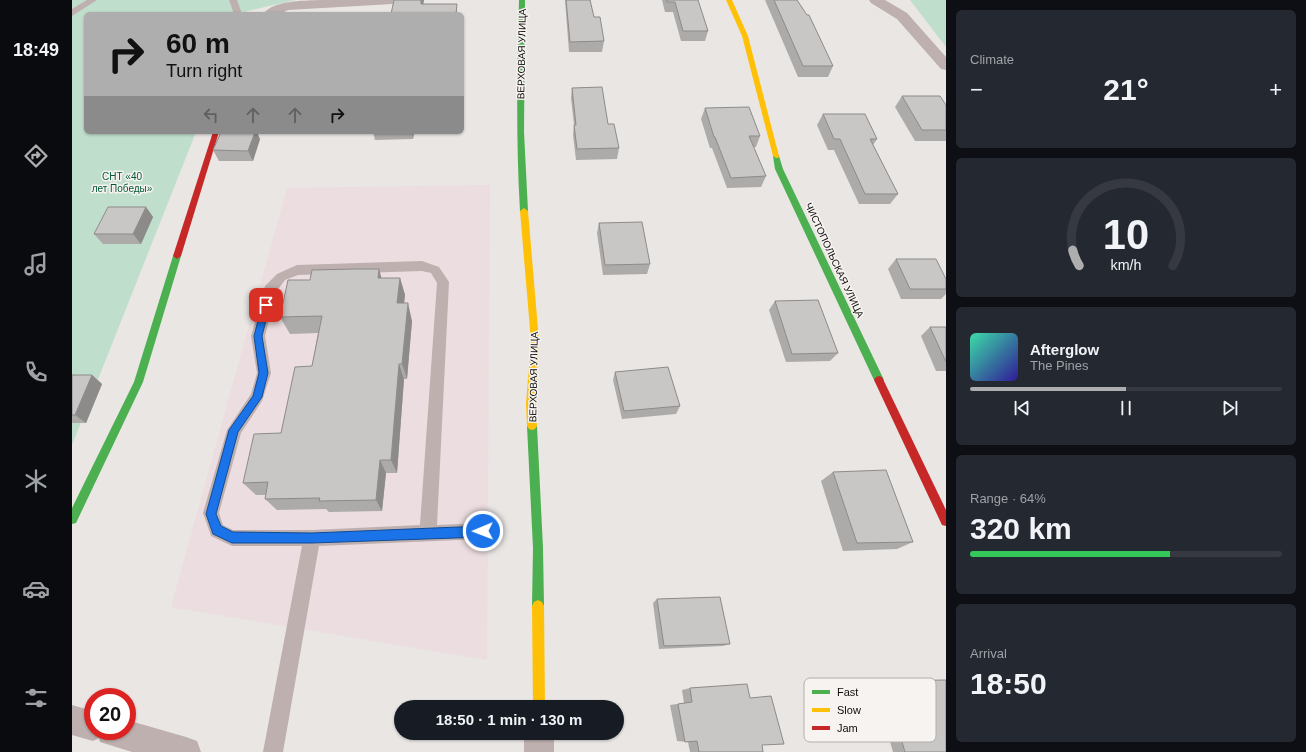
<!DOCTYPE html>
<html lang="en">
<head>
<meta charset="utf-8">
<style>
	:root { --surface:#171b24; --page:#242831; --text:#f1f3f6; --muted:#9ea1a6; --line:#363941; --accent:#aeaeaf }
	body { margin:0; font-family:Helvetica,sans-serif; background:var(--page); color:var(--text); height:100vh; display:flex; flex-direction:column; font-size:15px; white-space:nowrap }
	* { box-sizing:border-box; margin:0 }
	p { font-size:13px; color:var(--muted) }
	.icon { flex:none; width:22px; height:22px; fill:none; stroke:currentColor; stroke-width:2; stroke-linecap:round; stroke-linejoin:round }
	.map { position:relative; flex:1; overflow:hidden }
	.side { display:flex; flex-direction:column; gap:10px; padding:10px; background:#0d0f14; width:360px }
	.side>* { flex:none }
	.guide { position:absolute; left:12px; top:12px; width:380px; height:122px; border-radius:6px; box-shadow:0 1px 3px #0004; background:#aeaeaf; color:#111; overflow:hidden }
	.speed { position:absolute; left:12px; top:688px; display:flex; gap:8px; font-size:20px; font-weight:700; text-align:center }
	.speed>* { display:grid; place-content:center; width:52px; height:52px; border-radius:50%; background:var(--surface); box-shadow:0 1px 3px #0004; line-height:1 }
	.speed .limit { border:6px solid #d22; background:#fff; color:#111 }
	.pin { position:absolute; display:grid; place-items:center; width:34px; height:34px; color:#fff; margin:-17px; border-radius:8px; box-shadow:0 2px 6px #0006 }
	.me { position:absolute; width:44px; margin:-22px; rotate:269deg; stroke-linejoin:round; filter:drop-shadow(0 0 3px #0008) }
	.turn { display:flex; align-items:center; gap:14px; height:84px; padding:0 16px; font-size:18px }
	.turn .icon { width:52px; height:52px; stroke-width:2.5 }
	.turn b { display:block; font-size:28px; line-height:34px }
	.lanes { display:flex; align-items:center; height:38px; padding:0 16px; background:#0003; justify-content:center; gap:20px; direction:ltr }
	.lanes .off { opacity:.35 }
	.big { font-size:30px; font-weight:700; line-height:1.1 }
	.side .widget { flex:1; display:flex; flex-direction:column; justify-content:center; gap:6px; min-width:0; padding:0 14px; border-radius:6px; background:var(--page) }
	.side .dial { align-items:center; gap:0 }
	.dial svg { height:104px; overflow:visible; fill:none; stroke:var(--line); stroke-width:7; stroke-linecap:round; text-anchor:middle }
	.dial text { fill:var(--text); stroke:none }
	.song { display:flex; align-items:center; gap:12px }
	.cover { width:48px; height:48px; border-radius:6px; background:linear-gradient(135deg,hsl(160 70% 55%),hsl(250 70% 35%)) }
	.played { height:4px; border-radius:2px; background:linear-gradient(90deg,var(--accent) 50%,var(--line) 50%) }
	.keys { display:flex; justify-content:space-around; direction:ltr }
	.heat { display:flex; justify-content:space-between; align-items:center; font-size:22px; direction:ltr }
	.charge { height:6px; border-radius:3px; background:linear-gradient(90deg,#34c759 64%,var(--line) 0) }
	.trip { position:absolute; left:322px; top:700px; width:230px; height:40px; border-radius:20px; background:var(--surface); box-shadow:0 1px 3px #0004; font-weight:700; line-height:40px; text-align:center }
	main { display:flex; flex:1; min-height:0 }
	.tabs { display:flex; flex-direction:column; width:72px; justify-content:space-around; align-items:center; background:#090b0e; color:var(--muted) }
	.tabs .icon { width:28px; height:28px }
	.tabs .current { color:var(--accent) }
	.tabs b { font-size:18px; color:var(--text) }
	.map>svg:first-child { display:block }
	.education { fill:#ecdde0 }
	.green { fill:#c0decc }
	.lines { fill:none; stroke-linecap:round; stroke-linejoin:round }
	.lane { fill:#bdb0ae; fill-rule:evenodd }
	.street { fill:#bdb0ae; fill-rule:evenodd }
	.fast { fill:#4caf50; fill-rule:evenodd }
	.slow { fill:#ffc107; fill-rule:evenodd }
	.jam { fill:#c62828; fill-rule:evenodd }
	.wall { fill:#adaba9 }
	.shaded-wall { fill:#8d8b8a }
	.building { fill:#c9c7c5; stroke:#8d8b8a }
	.route { fill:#1a73e8; stroke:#114b97 }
	.labels { text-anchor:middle; stroke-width:3; stroke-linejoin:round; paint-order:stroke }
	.street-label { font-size:10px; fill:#0e0d0c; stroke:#f7f3f0 }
	.park-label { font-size:10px; fill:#005839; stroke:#f7f3f0 }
	.key { fill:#f7f3f0; stroke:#b1aeac; stroke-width:1 }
	.key-label { font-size:11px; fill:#0e0d0c }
</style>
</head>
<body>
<main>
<nav class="tabs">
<b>18:49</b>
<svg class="icon current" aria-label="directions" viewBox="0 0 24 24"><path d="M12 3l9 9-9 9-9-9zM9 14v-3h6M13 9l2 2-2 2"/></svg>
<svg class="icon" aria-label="music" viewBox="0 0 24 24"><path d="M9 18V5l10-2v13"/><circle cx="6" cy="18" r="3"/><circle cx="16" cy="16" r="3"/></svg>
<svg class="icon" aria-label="phone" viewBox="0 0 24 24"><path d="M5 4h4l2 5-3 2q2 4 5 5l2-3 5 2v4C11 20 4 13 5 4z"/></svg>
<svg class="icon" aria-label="climate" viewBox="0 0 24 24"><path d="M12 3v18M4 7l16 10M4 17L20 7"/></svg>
<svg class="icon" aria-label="car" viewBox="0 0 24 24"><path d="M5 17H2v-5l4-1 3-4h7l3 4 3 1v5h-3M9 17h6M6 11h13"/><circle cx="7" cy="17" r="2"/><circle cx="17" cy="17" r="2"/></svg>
<svg class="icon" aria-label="filters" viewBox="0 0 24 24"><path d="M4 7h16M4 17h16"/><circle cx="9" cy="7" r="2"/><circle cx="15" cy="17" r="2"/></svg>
</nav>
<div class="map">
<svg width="874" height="752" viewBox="0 0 874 752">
	<rect width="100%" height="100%" fill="#e9e6e4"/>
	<!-- education -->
	<path class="education" d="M418 185 415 660 99 607 215 188Z"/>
	<!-- green -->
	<g class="green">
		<path d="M0 0H223L175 11 173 14H14V132H124L0 445Z"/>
		<path d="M838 0H874V47Z"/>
	</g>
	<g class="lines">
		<!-- lane -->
		<g class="lane">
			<path d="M15 0H25L0 16V9Z"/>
			<path d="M157 0H165L170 14H162Z"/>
			<path d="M350 261 367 267 377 282 365 525 411 523 417 525 419 531 417 537 411 539 247 546 211 752H191L230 546H160L139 536 131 513 155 430 179 394 185 373 179 336 193 286 205 274 225 265ZM350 271 359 273 365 283 348 525 240 530H161L151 525 147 513 169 433 190 401 199 373 193 336 204 292 213 280 226 275Z"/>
		</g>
		<!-- street -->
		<g class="street">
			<path d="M247 0H327L325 3 320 4 216 10 208 14H191C202 0 231 1 247 0Z"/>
			<path d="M797 0H813L835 13 874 57V70L869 69 825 19 799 3Z"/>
			<path d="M0 705 21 711V731H55V720L114 737 125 741 129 752H60L28 742 27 738 21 741 0 735Z"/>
			<rect x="452" y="733" width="30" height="19"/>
		</g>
		<!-- fast -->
		<g class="fast">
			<path d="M447 0H453L452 132 456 211 452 214 448 211C444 141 445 70 447 0Z"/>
			<path d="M702 154H704L707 156 711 169 812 380 810 383 807 384 804 383 802 380 703 169 701 156Z"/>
			<path d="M105 253 109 256 71 382 4 523 0 524V508L62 382 101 256Z"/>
			<path d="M460 422 463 423 465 426 471 548 472 606 470 610 466 612 462 610 460 606 461 548 455 426 457 423Z"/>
		</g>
		<!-- slow -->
		<g class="slow">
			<path d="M654 0H660L676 36 707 156 706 158H704L701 156 670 36Z"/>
			<path d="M452 208 456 211 467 341 464 404 465 426 463 429 460 430 457 429 455 426 454 404 459 341 448 211Z"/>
			<path d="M466 600 470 602 472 606 473 707H461L460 606 462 602Z"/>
		</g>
		<!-- jam -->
		<g class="jam">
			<path d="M141 132H147L109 256 105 259 101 256Z"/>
			<path d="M807 376 810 377 874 510V526L870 525 802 380 804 377Z"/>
		</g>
	</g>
	<!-- wall -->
	<g class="wall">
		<path d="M493 0H518L522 17 532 41 530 52H497Z"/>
		<path d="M590 0H626L636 31 633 41H609L601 12H593Z"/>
		<path d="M693 0H725L761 66 756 77H726Z"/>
		<path d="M500 88 536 124 547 148 545 159 504 160 501 135 502 125 499 98Z"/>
		<path d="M830 96 874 105V141H843L823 107Z"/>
		<path d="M633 108 688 136 684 147H681L694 176 689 187 655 188 640 148H638L629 119Z"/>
		<path d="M751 114 805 139 801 145 826 194 818 204H787L762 150H756L745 125Z"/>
		<path d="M301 132H342L341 139 303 140Z"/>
		<path d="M188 139 181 161H147L141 150Z"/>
		<path d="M74 207 81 217 69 244H31L22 234Z"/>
		<path d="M527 223 578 264 575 274 531 275 525 233Z"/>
		<path d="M824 259 874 279V294L869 299H829L816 269Z"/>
		<path d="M310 278H328L333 295 332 303 340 321 335 379H332L325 473H314L310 511 257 512 254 509 205 510 193 499 194 495H184L171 483 209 433 240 366 246 333 218 334 208 317Z"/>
		<path d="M703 301 766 353 758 361 714 362 697 310Z"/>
		<path d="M858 327H874V371H864L849 336Z"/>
		<path d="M543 372 608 406 604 414 550 419 541 380Z"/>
		<path d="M0 375H20L30 384 14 423H0Z"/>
		<path d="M761 472 841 542 825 549 771 551 749 481Z"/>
		<path d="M585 599 658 644 651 646 587 649 581 603Z"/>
		<path d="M812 681 874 752H821L801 682Z"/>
		<path d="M618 688 690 745 691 752H618L616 742 605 741 598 705 612 703 610 690Z"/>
	</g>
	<!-- shaded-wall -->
	<g class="shaded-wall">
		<path d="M349 0H352L350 14 349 4Z"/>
		<path d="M385 4V14H384Z"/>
		<path d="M183 132H185L188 139 181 161 176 151Z"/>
		<path d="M340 132H342L341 139Z"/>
		<path d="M74 207 81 217 69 244 61 234Z"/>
		<path d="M307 269 312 287 306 278Z"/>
		<path d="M328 278 333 295 330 321 325 303Z"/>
		<path d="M336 303 340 321 335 379 330 364Z"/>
		<path d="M327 364 332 379 325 473 319 460Z"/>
		<path d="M20 375 30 384 14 423 3 415Z"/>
		<path d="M308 460 314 473 310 511 304 500Z"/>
	</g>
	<!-- building -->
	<g class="building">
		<path d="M322 0H349V4H385L384 14H319Z"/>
		<path d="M494 0H518L522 17H528L532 41 498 42Z"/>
		<path d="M595 0H626L636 31H611L603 2H595Z"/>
		<path d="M702 0H725L735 15H737L761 66H731Z"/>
		<path d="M530 87 536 124H542L547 148 505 149 502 125H504L500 88Z"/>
		<path d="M830 96H868L874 105V130H850Z"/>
		<path d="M677 107 688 136H677L694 176 659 178 643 137H642L633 108Z"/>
		<path d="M751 114H793L805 139H798L826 194H793L768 139H762Z"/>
		<path d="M149 132H183L176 151 141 150Z"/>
		<path d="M36 207H74L61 234H22Z"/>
		<path d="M570 222 578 264 533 265 527 223Z"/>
		<path d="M824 259H864L874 279V289H838Z"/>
		<path d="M283 269H307L306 278H328L325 303H336L330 364H327L319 460H308L304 500 247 501 248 498 193 499 196 482 171 483 182 434 209 433 223 367 240 366 250 316 208 317 216 280H238L240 270Z"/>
		<path d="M746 300 766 353 720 354 703 301Z"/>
		<path d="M858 327H874V362Z"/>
		<path d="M596 367 608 406 552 411 543 372Z"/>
		<path d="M0 375H20L3 415H0Z"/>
		<path d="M814 470 841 542 785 543 761 472Z"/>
		<path d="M648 597 658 644 592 646 585 599Z"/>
		<path d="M874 680V752H833L812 681Z"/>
		<path d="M675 684 678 698 699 696 712 744 690 745 691 752H627L625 741 613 742 606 704 620 702 618 688Z"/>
	</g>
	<!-- route -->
	<path class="route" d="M194 302 198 305 190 336 196 373 190 397 166 432 144 514 149 526 161 532 240 533 411 526 414 528 416 531 414 535 411 537 240 543H160L141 534 134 514 157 430 181 396 187 373 182 336 190 305Z"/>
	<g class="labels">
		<!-- street labels -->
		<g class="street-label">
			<text transform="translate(449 54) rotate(-89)" y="4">ВЕРХОВАЯ УЛИЦА</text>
			<text transform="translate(763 260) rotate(65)" y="4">ЧИСТОПОЛЬСКАЯ УЛИЦА</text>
			<text transform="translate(461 377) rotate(-89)" y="4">ВЕРХОВАЯ УЛИЦА</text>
		</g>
		<!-- park labels -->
		<g class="park-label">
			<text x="50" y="180">СНТ «40<tspan x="50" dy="12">лет Победы»</tspan></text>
		</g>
	</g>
	<!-- legend -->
	<rect x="732" y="678" width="132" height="64" rx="6" class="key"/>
	<rect x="740" y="690" width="18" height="4" fill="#4caf50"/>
	<rect x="740" y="708" width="18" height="4" fill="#ffc107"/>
	<rect x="740" y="726" width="18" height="4" fill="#c62828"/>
	<g class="key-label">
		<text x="765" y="696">Fast</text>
		<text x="765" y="714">Slow</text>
		<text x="765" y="732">Jam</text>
	</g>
</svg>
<div class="speed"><div class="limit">20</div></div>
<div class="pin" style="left:194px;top:305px;background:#d93025"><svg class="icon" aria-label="arrive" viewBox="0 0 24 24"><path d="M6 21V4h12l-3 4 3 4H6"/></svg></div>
<svg class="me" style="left:411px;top:531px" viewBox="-20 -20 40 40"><circle r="17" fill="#1a73e8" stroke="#fff" stroke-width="3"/><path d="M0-11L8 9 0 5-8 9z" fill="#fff"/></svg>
<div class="trip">18:50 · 1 min · 130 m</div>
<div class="guide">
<div class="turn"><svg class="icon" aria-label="right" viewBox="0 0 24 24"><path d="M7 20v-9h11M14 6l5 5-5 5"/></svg><div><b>60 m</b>Turn right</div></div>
<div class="lanes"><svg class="icon off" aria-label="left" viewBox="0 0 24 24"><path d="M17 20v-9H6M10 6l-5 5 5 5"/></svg><svg class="icon off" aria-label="ahead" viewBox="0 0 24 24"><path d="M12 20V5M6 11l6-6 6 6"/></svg><svg class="icon off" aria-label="ahead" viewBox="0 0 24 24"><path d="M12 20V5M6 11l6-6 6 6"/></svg><svg class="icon" aria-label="right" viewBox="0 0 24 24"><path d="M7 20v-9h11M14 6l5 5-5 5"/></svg></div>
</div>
</div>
<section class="side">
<div class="widget"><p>Climate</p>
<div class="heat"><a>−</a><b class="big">21°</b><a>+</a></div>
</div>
<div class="widget dial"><svg viewBox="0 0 100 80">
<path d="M14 69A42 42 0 1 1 86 69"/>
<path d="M14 69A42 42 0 0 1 9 57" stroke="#aeaeaf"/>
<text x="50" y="56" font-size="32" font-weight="700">10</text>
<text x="50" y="72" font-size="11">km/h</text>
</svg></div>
<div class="widget">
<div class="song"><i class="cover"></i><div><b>Afterglow</b><p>The Pines</p></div></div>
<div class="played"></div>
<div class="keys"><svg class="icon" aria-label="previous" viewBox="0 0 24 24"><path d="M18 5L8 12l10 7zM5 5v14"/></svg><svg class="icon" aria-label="pause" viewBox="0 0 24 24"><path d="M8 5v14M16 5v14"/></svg><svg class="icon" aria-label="next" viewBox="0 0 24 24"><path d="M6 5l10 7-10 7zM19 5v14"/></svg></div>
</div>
<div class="widget"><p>Range · 64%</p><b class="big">320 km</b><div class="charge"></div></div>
<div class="widget"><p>Arrival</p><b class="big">18:50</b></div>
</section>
</main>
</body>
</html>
